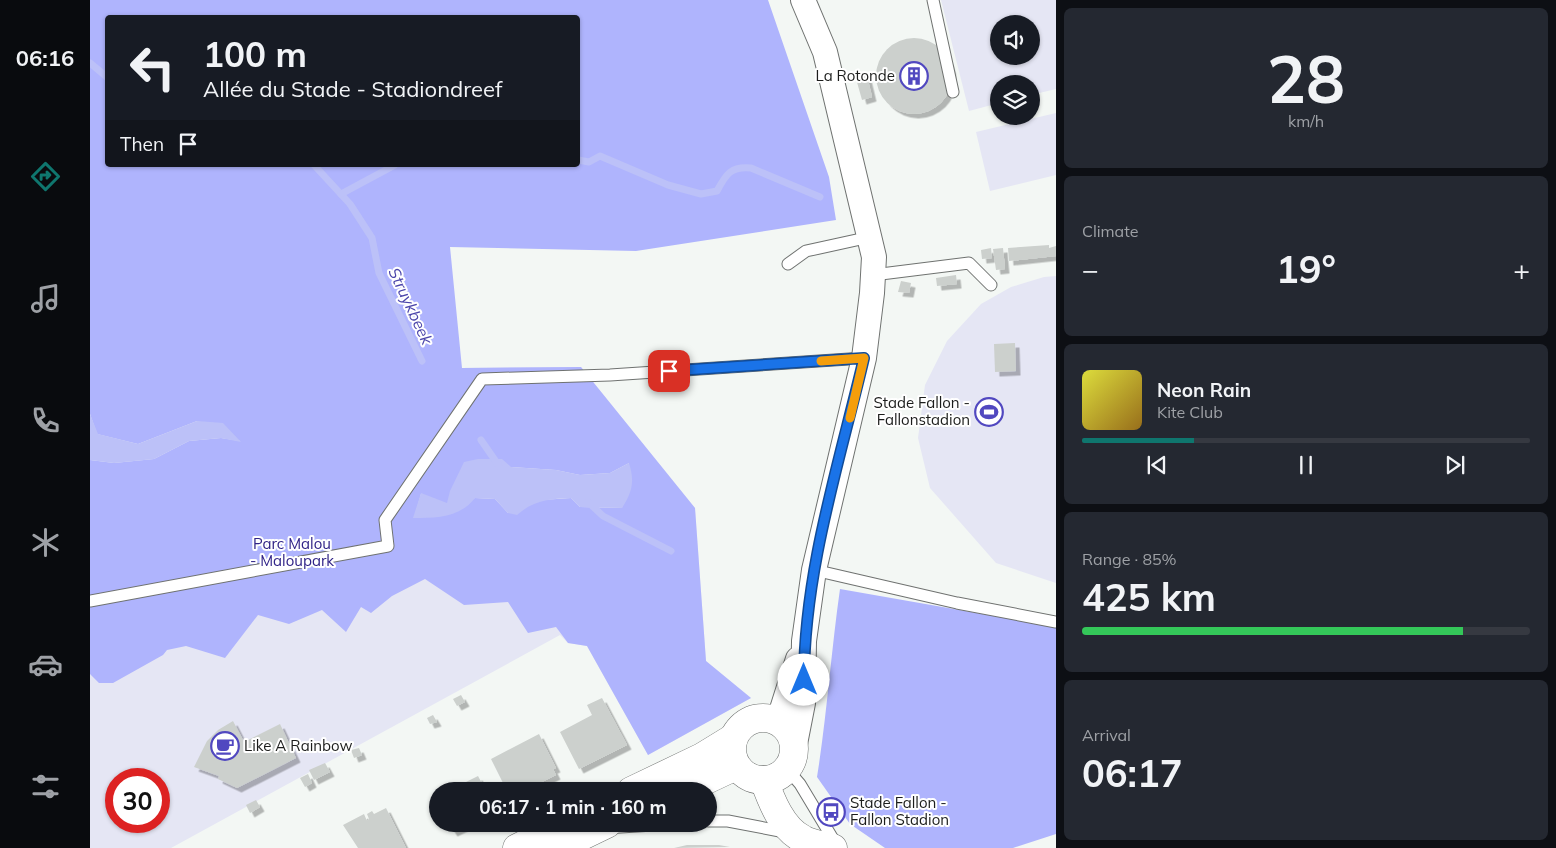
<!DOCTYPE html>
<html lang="en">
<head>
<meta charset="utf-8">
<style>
	:root { --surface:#171b24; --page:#242831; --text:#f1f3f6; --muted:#9ea1a6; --line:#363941; --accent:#0f766e }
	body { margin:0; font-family:Mulish,sans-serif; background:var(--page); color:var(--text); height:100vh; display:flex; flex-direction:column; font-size:19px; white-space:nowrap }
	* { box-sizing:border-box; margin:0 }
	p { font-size:16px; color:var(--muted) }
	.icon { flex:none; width:28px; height:28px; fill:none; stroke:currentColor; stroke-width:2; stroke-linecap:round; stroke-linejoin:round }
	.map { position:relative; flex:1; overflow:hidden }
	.sheet { display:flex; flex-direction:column; gap:8px; padding:8px; background:#0d0f14; width:500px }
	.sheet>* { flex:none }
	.top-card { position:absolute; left:15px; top:15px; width:475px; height:152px; border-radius:5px; box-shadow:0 1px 4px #0004; background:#171b24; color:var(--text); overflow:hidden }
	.buttons { position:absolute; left:900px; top:15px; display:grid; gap:10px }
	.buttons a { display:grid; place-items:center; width:50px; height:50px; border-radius:50%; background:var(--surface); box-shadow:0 1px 4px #0004; font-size:25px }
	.speed { position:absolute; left:15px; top:768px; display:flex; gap:10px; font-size:25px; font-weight:700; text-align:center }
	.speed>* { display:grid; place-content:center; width:65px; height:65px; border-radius:50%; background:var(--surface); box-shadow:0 1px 4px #0004; line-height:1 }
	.speed .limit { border:8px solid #d22; background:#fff; color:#111 }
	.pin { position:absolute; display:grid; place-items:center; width:42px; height:42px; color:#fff; margin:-21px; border-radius:10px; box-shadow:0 2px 8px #0006 }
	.me { position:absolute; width:55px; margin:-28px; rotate:0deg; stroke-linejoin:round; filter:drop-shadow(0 0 4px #0008) }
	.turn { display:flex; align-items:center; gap:18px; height:105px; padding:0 15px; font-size:22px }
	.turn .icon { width:65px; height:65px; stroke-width:2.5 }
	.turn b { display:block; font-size:35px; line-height:42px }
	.then { display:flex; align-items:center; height:48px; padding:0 15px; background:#0003; gap:10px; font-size:19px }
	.big { font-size:38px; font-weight:700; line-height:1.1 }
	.sheet .tile { flex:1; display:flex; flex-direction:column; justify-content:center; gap:8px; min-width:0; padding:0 18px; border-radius:8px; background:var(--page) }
	.sheet .dial { align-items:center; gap:0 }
	.dial b { font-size:65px; line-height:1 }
	.song { display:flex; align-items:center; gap:15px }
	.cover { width:60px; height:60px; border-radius:8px; background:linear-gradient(135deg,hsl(60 70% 55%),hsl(40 70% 35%)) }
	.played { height:5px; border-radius:2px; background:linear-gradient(90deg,var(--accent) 25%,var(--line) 25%) }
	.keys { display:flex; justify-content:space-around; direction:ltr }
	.heat { display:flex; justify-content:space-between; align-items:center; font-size:28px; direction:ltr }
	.charge { height:8px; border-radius:4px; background:linear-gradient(90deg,#34c759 85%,var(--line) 0) }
	.trip { position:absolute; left:339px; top:782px; width:288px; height:50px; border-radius:25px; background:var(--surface); box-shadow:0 1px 4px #0004; font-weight:700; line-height:50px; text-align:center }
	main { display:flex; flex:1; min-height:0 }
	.tab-bar { display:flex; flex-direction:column; width:90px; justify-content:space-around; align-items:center; background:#090b0e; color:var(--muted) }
	.tab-bar .icon { width:35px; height:35px }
	.tab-bar .on { color:var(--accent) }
	.tab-bar b { font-size:22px; color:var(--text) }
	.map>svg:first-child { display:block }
	.green { fill:#e5e6f4; fill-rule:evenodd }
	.forest { fill:#afb4fd; fill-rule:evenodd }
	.water { fill:#bcc1f8 }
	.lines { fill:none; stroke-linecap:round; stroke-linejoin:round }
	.stream { stroke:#bcc1f8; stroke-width:7 }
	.building { fill:#ccd0cd; filter:url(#shadow) }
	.service-casing { stroke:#6f7270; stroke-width:13 }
	.minor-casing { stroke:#6f7270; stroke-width:26 }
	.tertiary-casing { stroke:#6f7270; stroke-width:29 }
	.service { stroke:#fff; stroke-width:11 }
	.minor { stroke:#fff; stroke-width:24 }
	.tertiary { stroke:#fff; stroke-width:28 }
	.route-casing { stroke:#114b97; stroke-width:12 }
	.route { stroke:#1a73e8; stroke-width:9 }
	.slow { stroke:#f59e0b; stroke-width:9 }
	.labels { text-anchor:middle; stroke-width:4; stroke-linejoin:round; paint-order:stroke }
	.poi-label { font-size:15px; fill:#1c1d1c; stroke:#fff; text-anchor:end }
	.park-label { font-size:15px; fill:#302387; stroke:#fff }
	.water-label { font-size:16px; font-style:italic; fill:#4a44aa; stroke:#fff }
</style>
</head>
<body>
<main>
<nav class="tab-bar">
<b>06:16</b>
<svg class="icon on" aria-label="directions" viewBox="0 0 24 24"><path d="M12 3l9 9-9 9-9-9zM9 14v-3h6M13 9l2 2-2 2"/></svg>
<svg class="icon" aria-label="music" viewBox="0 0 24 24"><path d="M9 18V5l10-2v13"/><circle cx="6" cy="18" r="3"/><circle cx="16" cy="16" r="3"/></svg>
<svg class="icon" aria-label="phone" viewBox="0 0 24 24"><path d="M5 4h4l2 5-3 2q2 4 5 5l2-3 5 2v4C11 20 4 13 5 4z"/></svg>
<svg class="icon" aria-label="climate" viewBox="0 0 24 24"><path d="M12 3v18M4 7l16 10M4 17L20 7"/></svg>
<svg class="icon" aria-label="car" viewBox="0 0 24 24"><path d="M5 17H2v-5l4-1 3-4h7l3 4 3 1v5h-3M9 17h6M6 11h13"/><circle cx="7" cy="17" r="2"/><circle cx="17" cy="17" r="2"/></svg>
<svg class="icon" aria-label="filters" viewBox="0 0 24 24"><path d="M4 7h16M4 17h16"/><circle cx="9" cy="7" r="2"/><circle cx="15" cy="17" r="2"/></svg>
</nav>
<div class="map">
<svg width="966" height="848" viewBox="0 0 966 848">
	<defs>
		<filter id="shadow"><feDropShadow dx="4.5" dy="4.5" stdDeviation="0" flood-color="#0004"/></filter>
	</defs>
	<rect width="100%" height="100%" fill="#f3f7f4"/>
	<!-- green -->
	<g class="green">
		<path d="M851 0H966V89L941 95V84H909V103L879 111ZM909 24H941V56H909Z"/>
		<path d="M966 113V175L900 191 886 132Z"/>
		<path d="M0 232 372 368 491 367 605 508 616 661 661 698 558 755 497 646 478 643 470 635 81 848H0ZM26 779H69V821H26Z"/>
		<path d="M966 276V583L906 563 840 488 828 438 835 385 857 341 891 304 921 287 954 277Z"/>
	</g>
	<!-- forest -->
	<g class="forest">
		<path d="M0 0H678L739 177 746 220 546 251 360 247 372 368 491 367 605 508 616 661 661 698 558 755 497 646 478 643 466 627 438 633 418 602 374 605 335 579 302 596 281 613 271 607 256 632 232 610 199 624 168 615 135 658 96 646 77 650 73 655 23 683H9L0 674V460L24 463 64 459 99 441 131 438 150 441 107 421 48 444 7 434 0 414ZM18 18H488V165H18ZM539 463 532 508 490 507 481 498 452 500 418 513 405 499 385 498 324 518 331 494 357 504 421 467 466 470 490 475 520 473Z"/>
		<path d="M750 589 966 627V834L923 848H795L760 824 727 777C737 715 741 652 750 589Z"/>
	</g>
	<!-- water -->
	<g class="water">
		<path d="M0 414 8 434 48 444 107 421 133 423 151 442 131 438 99 441 64 459 24 463 0 460Z"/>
		<path d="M388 459H412L421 467 466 470 490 475 520 473 539 463C545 482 542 492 532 508L490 507 481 498C459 499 444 500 427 515L418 513 405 499 385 498C369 518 347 518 323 518L331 493 357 503 360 491 374 462Z"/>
	</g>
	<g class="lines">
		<!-- stream -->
		<g class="stream">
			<path d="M0 63 18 78"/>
			<path d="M488 160 499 162 510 156 578 185 611 194 627 191C636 174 641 166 661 168L730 197"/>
			<path d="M224 165 260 204 282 238 289 273 332 361"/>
			<path d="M251 194 305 165"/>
			<path d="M391 440 409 466"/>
			<path d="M498 502 513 516 581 551"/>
		</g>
	</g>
	<!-- building -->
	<g class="building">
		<circle cx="824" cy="76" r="38"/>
		<path d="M776 72 782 97 772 100 765 75Z"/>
		<path d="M959 245V248L966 246V256L919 261 918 248Z"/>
		<path d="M901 248 902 258 892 259 891 250Z"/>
		<path d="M913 248 915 269 906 270 903 249Z"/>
		<path d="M866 275 867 284 847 286 846 278Z"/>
		<path d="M811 281 821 283 819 293 808 292Z"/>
		<path d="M925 343 926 371 905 372 904 344Z"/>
		<path d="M371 695 375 702 367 706 363 699Z"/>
		<path d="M512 698 537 745 489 769 470 732 502 715 497 705Z"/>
		<path d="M343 715 347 722 340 724 337 718Z"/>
		<path d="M143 721 154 742 190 724 206 758 147 788 128 779 129 776 104 767 117 741 128 730Z"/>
		<path d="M449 734 466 768 463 769 466 775 434 791H417L401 759Z"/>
		<path d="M269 748 272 755 264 758 261 750Z"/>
		<path d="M235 763 240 772 224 780 219 770Z"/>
		<path d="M218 774 222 783 215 787 210 778Z"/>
		<path d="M388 776 396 791H368L366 787Z"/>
		<path d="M166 800 170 807 160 813 156 805Z"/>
		<path d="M296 808 316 848H268L253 825 274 814 277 821 279 819 277 814 282 811 284 814Z"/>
		<path d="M358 824H380L363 832Z"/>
		<path d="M597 845H629L640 847 584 848Z"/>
	</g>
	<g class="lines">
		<defs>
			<g id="service">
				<path d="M843 0 863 92"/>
				<path d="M698 264 716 251 780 237"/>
				<path d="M783 275 879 263 901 285"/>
				<path d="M724 570 867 603 966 622"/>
				<path d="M0 601 298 546 295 520 392 379 520 375 774 358"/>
				<path d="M697 769 710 784 746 844"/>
				<path d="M618 821H638L695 832"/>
				<path d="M514 828 580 824"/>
			</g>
			<g id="minor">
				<path d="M688 722 708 659"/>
				<path d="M704 749 713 703 714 641 724 570 774 358 782 293 784 257 735 52 713 0"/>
			</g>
			<g id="tertiary">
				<circle cx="673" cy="749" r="31"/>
				<path d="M674 780C681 800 692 829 713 839 721 844 734 845 743 848"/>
				<path d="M541 791 612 757 643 738"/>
				<path d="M593 791 646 766"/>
				<path d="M427 848 475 824"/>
				<path d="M467 848 517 824"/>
			</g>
		</defs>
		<!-- service casing -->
		<use href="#service" class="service-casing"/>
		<!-- minor casing -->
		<use href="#minor" class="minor-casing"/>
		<!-- tertiary casing -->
		<use href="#tertiary" class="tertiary-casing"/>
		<!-- service -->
		<use href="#service" class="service"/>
		<!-- minor -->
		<use href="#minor" class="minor"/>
		<!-- tertiary -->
		<use href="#tertiary" class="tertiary"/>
	</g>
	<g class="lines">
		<defs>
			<path id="route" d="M579 371 774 358C749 464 714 571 714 680"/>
		</defs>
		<!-- route casing -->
		<use href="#route" class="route-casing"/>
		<!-- route -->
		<use href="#route" class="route"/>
		<!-- slow -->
		<path class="slow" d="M731 361 774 358 760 418"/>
	</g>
	<!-- icons -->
	<defs>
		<symbol id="building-ring" viewBox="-11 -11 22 22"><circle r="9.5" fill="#fff" stroke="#5148c0" stroke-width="1.5"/><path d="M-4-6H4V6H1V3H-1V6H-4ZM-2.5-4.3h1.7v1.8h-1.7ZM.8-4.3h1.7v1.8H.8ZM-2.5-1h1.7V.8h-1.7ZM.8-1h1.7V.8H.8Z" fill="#5148c0"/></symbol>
		<symbol id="stadium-ring" viewBox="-11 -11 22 22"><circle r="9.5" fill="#fff" stroke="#5148c0" stroke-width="1.5"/><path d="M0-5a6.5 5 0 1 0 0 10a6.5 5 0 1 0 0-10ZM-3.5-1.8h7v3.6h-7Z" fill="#5148c0"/></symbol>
		<symbol id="cafe-ring" viewBox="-11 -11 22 22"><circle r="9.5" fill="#fff" stroke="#5148c0" stroke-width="1.5"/><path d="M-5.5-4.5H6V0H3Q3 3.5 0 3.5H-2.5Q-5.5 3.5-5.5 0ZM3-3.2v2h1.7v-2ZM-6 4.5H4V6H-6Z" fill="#5148c0"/></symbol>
		<symbol id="bus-ring" viewBox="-11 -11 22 22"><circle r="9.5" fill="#fff" stroke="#5148c0" stroke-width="1.5"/><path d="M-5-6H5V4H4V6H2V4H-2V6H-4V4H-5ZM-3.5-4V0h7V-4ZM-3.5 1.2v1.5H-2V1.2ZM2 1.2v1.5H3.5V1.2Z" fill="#5148c0"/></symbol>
	</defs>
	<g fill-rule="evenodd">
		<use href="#building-ring" x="808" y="60" width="32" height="32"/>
		<use href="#stadium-ring" x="883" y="396" width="32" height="32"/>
		<use href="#cafe-ring" x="119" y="730" width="32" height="32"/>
		<use href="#bus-ring" x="725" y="796" width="32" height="32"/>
	</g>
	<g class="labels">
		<!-- poi labels -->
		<g class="poi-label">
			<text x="805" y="81">La Rotonde</text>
			<text x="880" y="408">Stade Fallon -<tspan x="880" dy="17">Fallonstadion</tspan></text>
			<text x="154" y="751" text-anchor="start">Like A Rainbow</text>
			<text x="760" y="808" text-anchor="start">Stade Fallon -<tspan x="760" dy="17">Fallon Stadion</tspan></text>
		</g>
		<!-- park labels -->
		<g class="park-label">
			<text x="202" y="549">Parc Malou<tspan x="202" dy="17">- Maloupark</tspan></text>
		</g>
		<!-- water labels -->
		<g class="water-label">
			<text transform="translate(321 306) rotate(65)" y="6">Struykbeek</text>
		</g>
	</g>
</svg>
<div class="buttons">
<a><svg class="icon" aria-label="sound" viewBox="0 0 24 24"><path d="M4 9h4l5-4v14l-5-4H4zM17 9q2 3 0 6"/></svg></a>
<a><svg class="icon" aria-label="layers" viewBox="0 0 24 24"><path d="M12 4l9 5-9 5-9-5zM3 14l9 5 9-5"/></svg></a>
</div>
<div class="speed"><div class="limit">30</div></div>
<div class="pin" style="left:579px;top:371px;background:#d93025"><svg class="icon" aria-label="arrive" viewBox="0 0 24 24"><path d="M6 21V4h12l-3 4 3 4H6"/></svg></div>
<svg class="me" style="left:714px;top:680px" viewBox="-20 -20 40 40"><circle r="19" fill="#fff"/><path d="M0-13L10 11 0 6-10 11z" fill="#1a73e8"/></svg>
<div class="trip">06:17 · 1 min · 160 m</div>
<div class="top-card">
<div class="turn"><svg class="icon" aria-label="left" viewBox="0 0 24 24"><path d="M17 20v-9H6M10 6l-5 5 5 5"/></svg><div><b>100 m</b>Allée du Stade - Stadiondreef</div></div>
<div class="then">Then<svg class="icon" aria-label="arrive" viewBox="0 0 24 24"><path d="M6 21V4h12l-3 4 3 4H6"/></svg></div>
</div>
</div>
<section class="sheet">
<div class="tile dial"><b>28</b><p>km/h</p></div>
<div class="tile"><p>Climate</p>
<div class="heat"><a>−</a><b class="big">19°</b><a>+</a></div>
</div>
<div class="tile">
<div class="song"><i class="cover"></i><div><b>Neon Rain</b><p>Kite Club</p></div></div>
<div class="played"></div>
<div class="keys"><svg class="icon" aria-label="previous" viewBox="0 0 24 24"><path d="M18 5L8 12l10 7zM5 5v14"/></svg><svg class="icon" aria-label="pause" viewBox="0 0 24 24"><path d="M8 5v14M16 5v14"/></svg><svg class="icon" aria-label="next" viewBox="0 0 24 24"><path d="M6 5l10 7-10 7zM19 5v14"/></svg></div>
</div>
<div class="tile"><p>Range · 85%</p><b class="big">425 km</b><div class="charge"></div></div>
<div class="tile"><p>Arrival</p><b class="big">06:17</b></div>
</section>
</main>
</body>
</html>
